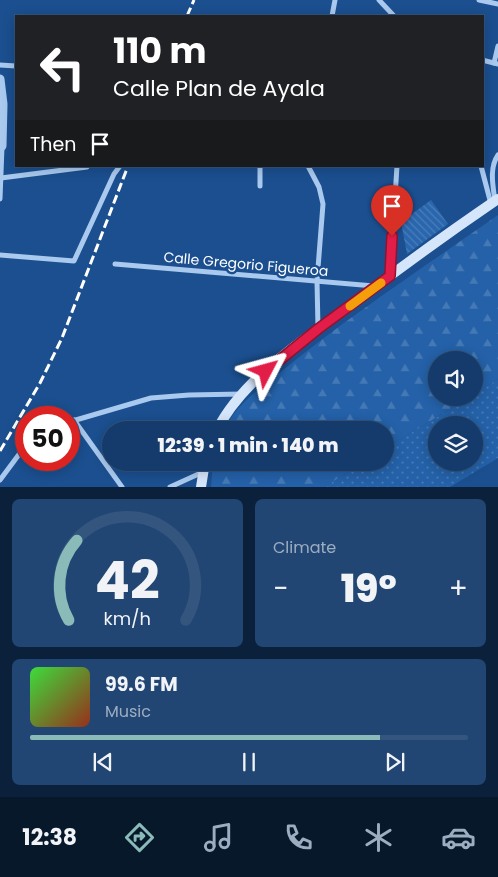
<!DOCTYPE html>
<html lang="en">
<head>
<meta charset="utf-8">
<style>
	:root { --surface:#143b6b; --page:#214673; --text:#f1f3f6; --muted:#9dadc1; --line:#33557e; --accent:#8bbbb9 }
	body { margin:0; font-family:Poppins,sans-serif; background:var(--page); color:var(--text); height:100vh; display:flex; flex-direction:column; font-size:19px; white-space:nowrap }
	* { box-sizing:border-box; margin:0 }
	p { font-size:16px; color:var(--muted) }
	.icon { flex:none; width:28px; height:28px; fill:none; stroke:currentColor; stroke-width:2; stroke-linecap:round; stroke-linejoin:round }
	.map { position:relative; height:487px; overflow:hidden }
	.sheet { display:flex; flex-direction:column; gap:12px; padding:12px; background:#0b203b; flex:1 }
	.sheet>* { flex:none }
	.banner { position:absolute; left:15px; top:15px; width:469px; height:152px; border-radius:0px; box-shadow:0 2px 12px #0003,0 0 0 1px var(--line); background:#202124; color:#fff; overflow:hidden }
	.tools { position:absolute; left:428px; top:351px; display:grid; gap:10px }
	.tools a { display:grid; place-items:center; width:55px; height:55px; border-radius:50%; background:var(--surface); box-shadow:0 2px 12px #0003,0 0 0 1px var(--line); font-size:25px }
	.speed { position:absolute; left:15px; top:406px; display:flex; gap:10px; font-size:25px; font-weight:700; text-align:center }
	.speed>* { display:grid; place-content:center; width:65px; height:65px; border-radius:50%; background:var(--surface); box-shadow:0 2px 12px #0003,0 0 0 1px var(--line); line-height:1 }
	.speed .limit { border:8px solid #d22; background:#fff; color:#111 }
	.pin { position:absolute; display:grid; place-items:center; width:42px; height:42px; color:#fff; margin:-51px -21px; border-radius:50% 50% 50% 0; rotate:-45deg; box-shadow:0 0 5px #0007 }
	.pin .icon { rotate:45deg }
	.me { position:absolute; width:55px; margin:-28px; rotate:51deg; stroke-linejoin:round; filter:drop-shadow(0 0 4px #0008) }
	.turn { display:flex; align-items:center; gap:18px; height:105px; padding:0 15px; font-size:22px }
	.turn .icon { width:65px; height:65px; stroke-width:2.5 }
	.turn b { display:block; font-size:35px; line-height:42px }
	.then { display:flex; align-items:center; height:48px; padding:0 15px; background:#0003; gap:10px; font-size:19px }
	.big { font-size:38px; font-weight:800; line-height:1.1 }
	.sheet .widget { flex:1; display:flex; flex-direction:column; justify-content:center; gap:8px; min-width:0; padding:0 18px; border-radius:8px; background:var(--page) }
	.sheet .dial { align-items:center; gap:0 }
	.dial svg { height:130px; overflow:visible; fill:none; stroke:var(--line); stroke-width:7; stroke-linecap:round; text-anchor:middle }
	.dial text { fill:var(--text); stroke:none }
	.song { display:flex; align-items:center; gap:15px }
	.cover { width:60px; height:60px; border-radius:8px; background:linear-gradient(135deg,hsl(120 70% 55%),hsl(10 70% 35%)) }
	.played { height:5px; border-radius:2px; background:linear-gradient(90deg,var(--accent) 80%,var(--line) 80%) }
	.keys { display:flex; justify-content:space-around; direction:ltr }
	.heat { display:flex; justify-content:space-between; align-items:center; font-size:28px; direction:ltr }
	.sheet .tiles { flex:1; display:grid; gap:12px; grid-template-columns:1fr 1fr }
	.widget:last-child { grid-column:span 2 }
	.trip { position:absolute; left:102px; top:421px; width:292px; height:50px; border-radius:25px; background:var(--surface); box-shadow:0 2px 12px #0003,0 0 0 1px var(--line); font-weight:800; line-height:50px; text-align:center }
	.tab-bar { display:flex; height:80px; justify-content:space-around; align-items:center; background:#08182b; color:var(--muted) }
	.tab-bar .icon { width:35px; height:35px }
	.tab-bar .selected { color:var(--accent) }
	.tab-bar b { font-size:22px; color:var(--text) }
	.map>svg:first-child { display:block }
	.grass { fill:url(#grass-dots); fill-rule:evenodd }
	.forest { fill:url(#forest-firs) }
	.building { fill:url(#building-back-hatch) }
	.lines { fill:none; stroke-linecap:round; stroke-linejoin:round }
	.minor { stroke:#a9c9ee; stroke-width:5 }
	.tertiary { stroke:#a9c9ee; stroke-width:9 }
	.secondary { stroke:#d6e6fa; stroke-width:10 }
	.rail { stroke:#fff; stroke-width:3; stroke-dasharray:9 4; stroke-linecap:butt }
	.route-casing { stroke:#92132f; stroke-width:12 }
	.route { stroke:#e11d48; stroke-width:9 }
	.slow { stroke:#f59e0b; stroke-width:9 }
	.labels { text-anchor:middle; stroke-width:5; stroke-linejoin:round; paint-order:stroke }
	.street-label { font-size:14px; fill:#fff; stroke:#1b4f8f }
</style>
</head>
<body>
<div class="map">
<svg width="498" height="487" viewBox="0 0 498 487">
	<defs>
		<pattern id="grass-dots" width="8" height="8" patternUnits="userSpaceOnUse" patternTransform="scale(1.25)"><rect width="8" height="8" fill="#2461a8"/><path d="M2 2h.1M6 6h.1" fill="none" stroke="#4579b5" stroke-width="1.8" stroke-linecap="round"/></pattern>
		<pattern id="forest-firs" width="22" height="20" patternUnits="userSpaceOnUse" patternTransform="scale(1.25)"><rect width="22" height="20" fill="#2461a8"/><path d="M5 1l3.5 6h-7zM16 11l3.5 6h-7z" fill="#4579b5"/></pattern>
		<pattern id="building-back-hatch" width="6" height="6" patternUnits="userSpaceOnUse" patternTransform="scale(1.25)"><rect width="6" height="6" fill="#2a66ad"/><path d="M-1 5l2 2M0 0l6 6M5-1l2 2" fill="none" stroke="#4a7db9"/></pattern>
	</defs>
	<rect width="100%" height="100%" fill="#1b4f8f"/>
	<!-- grass -->
	<path class="grass" d="M498 379V458L450 487H324L363 463 386 462V448L468 398H474V394ZM436 425H474V462H436Z"/>
	<!-- forest -->
	<g class="forest">
		<path d="M498 215V379L474 394V360H436V398H468L386 448V430H224C237 402 265 385 288 366 355 312 427 265 498 215Z"/>
		<path d="M213 463V462L363 463 324 487H211Z"/>
	</g>
	<!-- building -->
	<path class="building" d="M431 200 448 224 407 254 401 222Z"/>
	<g class="lines">
		<!-- minor -->
		<g class="minor">
			<path d="M379 0 394 16"/>
			<path d="M479 0 498 4"/>
			<path d="M332 16 335 0"/>
			<path d="M482 60 498 64"/>
			<path d="M494 63 498 46"/>
			<path d="M0 65 16 66"/>
			<path d="M308 166 319 187 323 204 317 281 318 328"/>
			<path d="M481 166 491 204"/>
			<path d="M1 178 87 167"/>
			<path d="M260 186V166"/>
			<path d="M0 199 2 147"/>
			<path d="M495 201C493 186 489 168 498 155"/>
			<path d="M0 255 74 261 114 174 120 166"/>
			<path d="M115 264 374 286"/>
			<path d="M390 276 397 166"/>
			<path d="M74 420 122 487"/>
			<path d="M69 422 151 398 189 395 242 394"/>
			<path d="M0 480 26 445"/>
			<path d="M170 487 203 472"/>
		</g>
		<!-- tertiary -->
		<path class="tertiary" d="M0 79 3 104 2 146 0 148"/>
		<!-- secondary -->
		<g class="secondary">
			<path d="M217 430C244 376 311 335 359 299 404 265 451 231 498 199"/>
			<path d="M201 487 205 462"/>
		</g>
		<!-- rail -->
		<g class="rail">
			<path d="M187 16 194 0"/>
			<path d="M0 451 40 383 62 338 128 166"/>
		</g>
	</g>
	<g class="lines">
		<defs>
			<path id="route" d="M266 371 318 329 390 276 392 236"/>
		</defs>
		<!-- route casing -->
		<use href="#route" class="route-casing"/>
		<!-- route -->
		<use href="#route" class="route"/>
		<!-- slow -->
		<path class="slow" d="M350 306 381 283"/>
	</g>
	<g class="labels">
		<!-- street labels -->
		<g class="street-label">
			<text transform="translate(246 264) rotate(5)" y="5">Calle Gregorio Figueroa</text>
		</g>
	</g>
</svg>
<div class="tools">
<a><svg class="icon" aria-label="sound" viewBox="0 0 24 24"><path d="M4 9h4l5-4v14l-5-4H4zM17 9q2 3 0 6"/></svg></a>
<a><svg class="icon" aria-label="layers" viewBox="0 0 24 24"><path d="M12 4l9 5-9 5-9-5zM3 14l9 5 9-5"/></svg></a>
</div>
<div class="speed"><div class="limit">50</div></div>
<div class="pin" style="left:392px;top:236px;background:#d93025"><svg class="icon" aria-label="arrive" viewBox="0 0 24 24"><path d="M6 21V4h12l-3 4 3 4H6"/></svg></div>
<svg class="me" style="left:266px;top:371px" viewBox="-20 -20 40 40"><path d="M0-17L14 15 0 8-14 15z" fill="#e11d48" stroke="#fff" stroke-width="4"/></svg>
<div class="trip">12:39 · 1 min · 140 m</div>
<div class="banner">
<div class="turn"><svg class="icon" aria-label="left" viewBox="0 0 24 24"><path d="M17 20v-9H6M10 6l-5 5 5 5"/></svg><div><b>110 m</b>Calle Plan de Ayala</div></div>
<div class="then">Then<svg class="icon" aria-label="arrive" viewBox="0 0 24 24"><path d="M6 21V4h12l-3 4 3 4H6"/></svg></div>
</div>
</div>
<section class="sheet">
<div class="tiles">
<div class="widget dial"><svg viewBox="0 0 100 80">
<path d="M14 69A42 42 0 1 1 86 69"/>
<path d="M14 69A42 42 0 0 1 19 20" stroke="#8bbbb9"/>
<text x="50" y="56" font-size="32" font-weight="700">42</text>
<text x="50" y="72" font-size="11">km/h</text>
</svg></div>
<div class="widget"><p>Climate</p>
<div class="heat"><a>−</a><b class="big">19°</b><a>+</a></div>
</div>
<div class="widget">
<div class="song"><i class="cover"></i><div><b>99.6 FM</b><p>Music</p></div></div>
<div class="played"></div>
<div class="keys"><svg class="icon" aria-label="previous" viewBox="0 0 24 24"><path d="M18 5L8 12l10 7zM5 5v14"/></svg><svg class="icon" aria-label="pause" viewBox="0 0 24 24"><path d="M8 5v14M16 5v14"/></svg><svg class="icon" aria-label="next" viewBox="0 0 24 24"><path d="M6 5l10 7-10 7zM19 5v14"/></svg></div>
</div>
</div>
</section>
<nav class="tab-bar">
<b>12:38</b>
<svg class="icon selected" aria-label="directions" viewBox="0 0 24 24"><path d="M12 3l9 9-9 9-9-9zM9 14v-3h6M13 9l2 2-2 2"/></svg>
<svg class="icon" aria-label="music" viewBox="0 0 24 24"><path d="M9 18V5l10-2v13"/><circle cx="6" cy="18" r="3"/><circle cx="16" cy="16" r="3"/></svg>
<svg class="icon" aria-label="phone" viewBox="0 0 24 24"><path d="M5 4h4l2 5-3 2q2 4 5 5l2-3 5 2v4C11 20 4 13 5 4z"/></svg>
<svg class="icon" aria-label="climate" viewBox="0 0 24 24"><path d="M12 3v18M4 7l16 10M4 17L20 7"/></svg>
<svg class="icon" aria-label="car" viewBox="0 0 24 24"><path d="M5 17H2v-5l4-1 3-4h7l3 4 3 1v5h-3M9 17h6M6 11h13"/><circle cx="7" cy="17" r="2"/><circle cx="17" cy="17" r="2"/></svg>
</nav>
</body>
</html>
